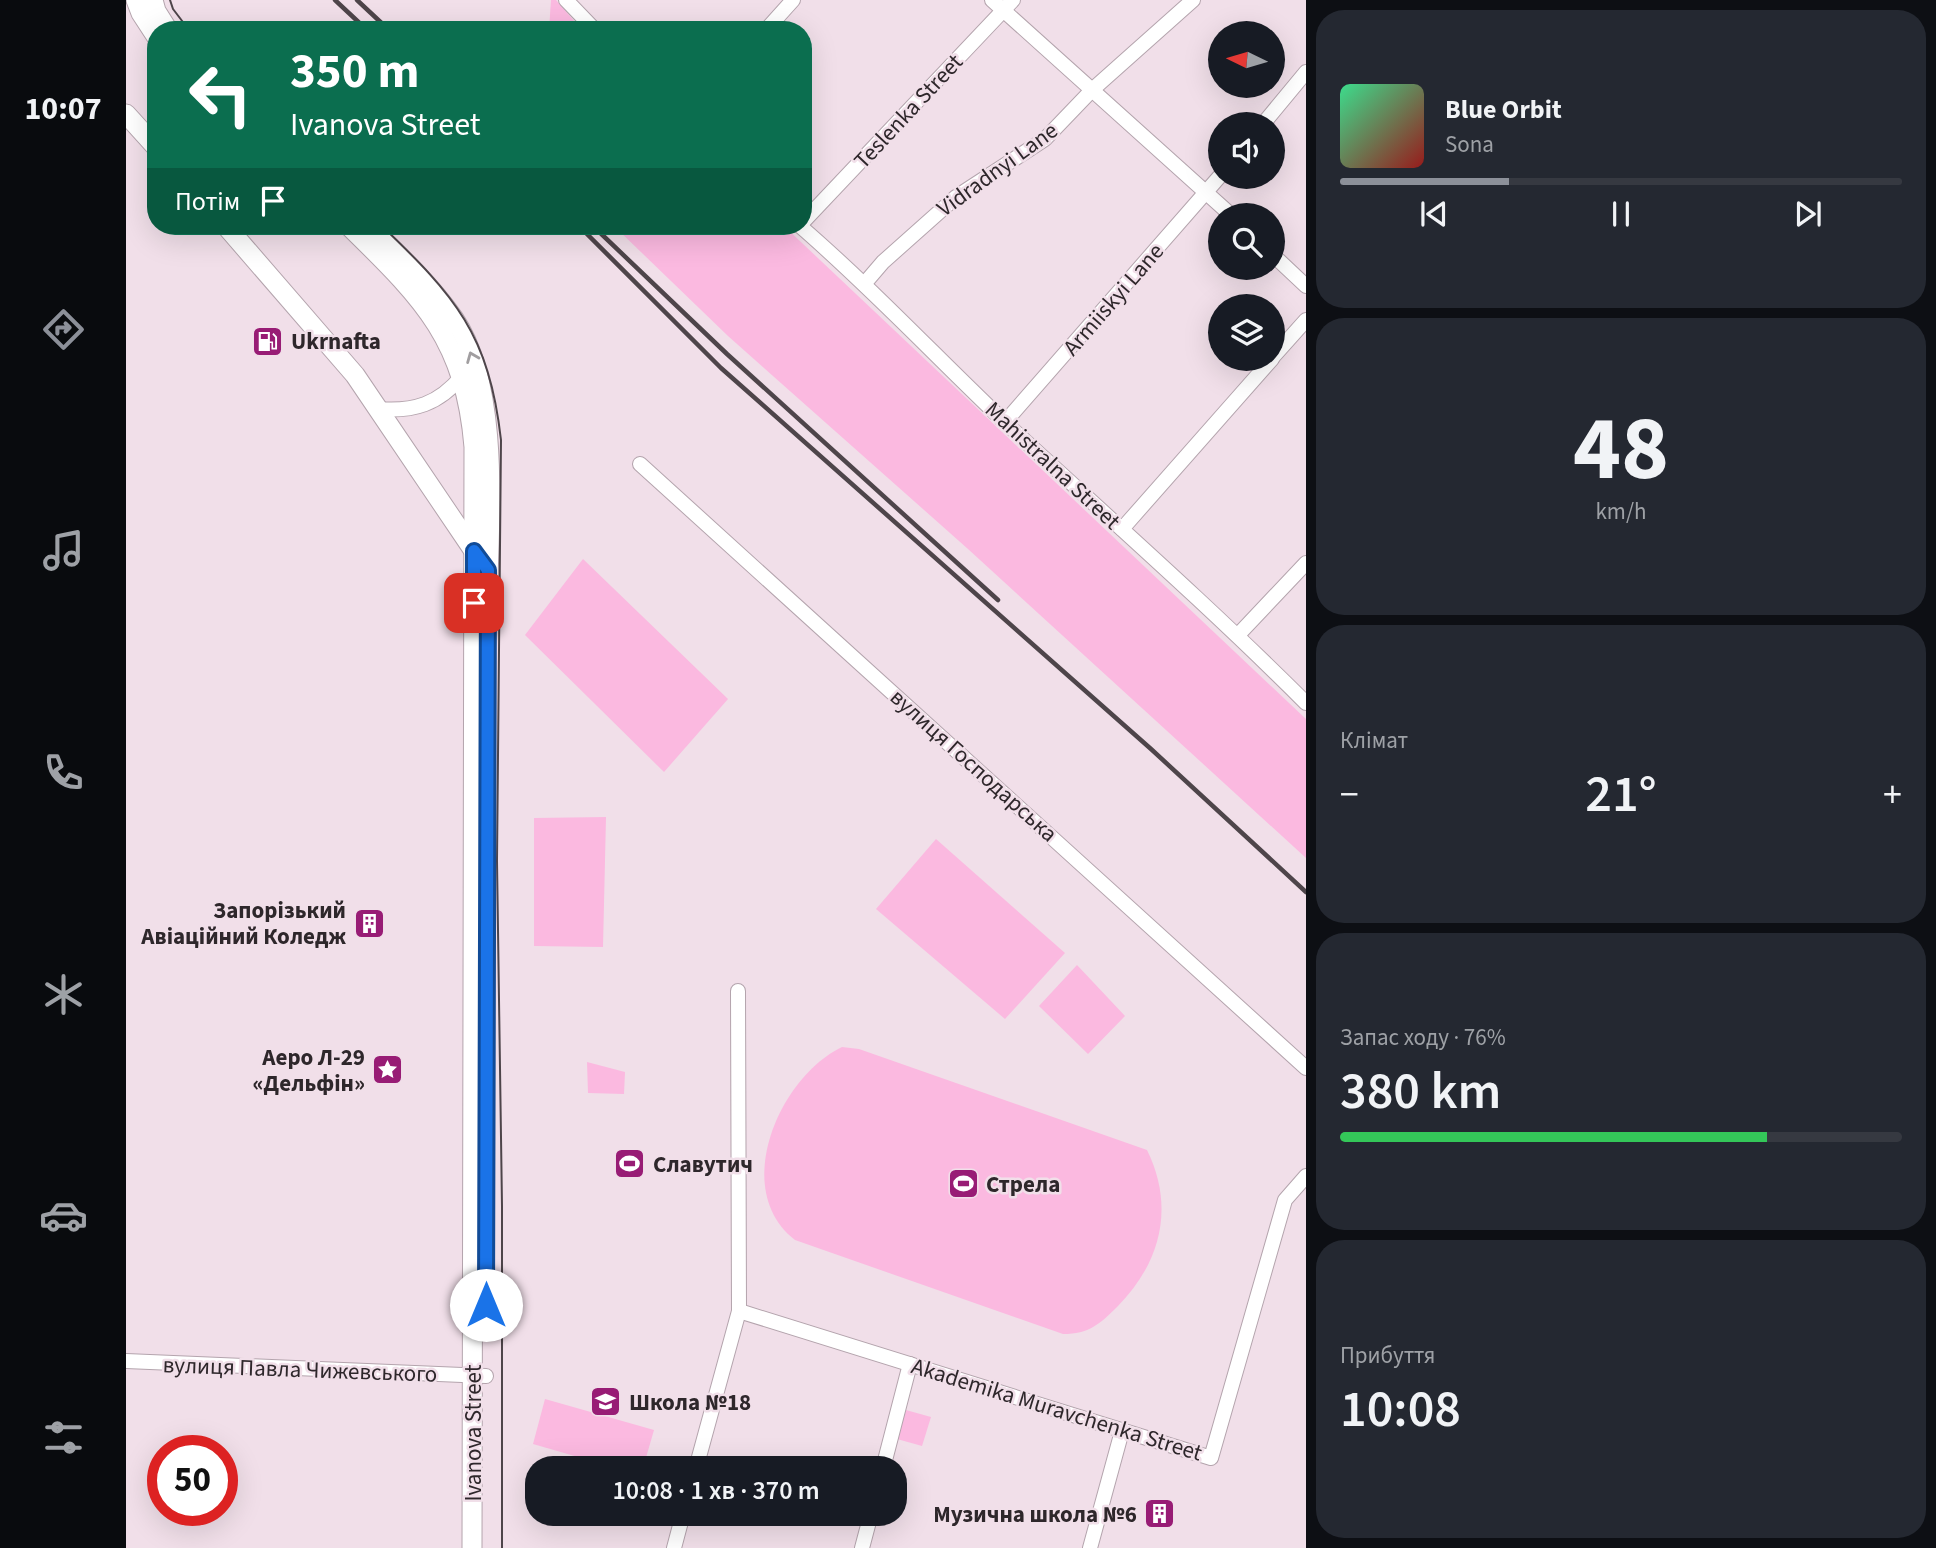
<!DOCTYPE html>
<html lang="uk">
<head>
<meta charset="utf-8">
<style>
	:root { --surface:#171b24; --page:#242831; --text:#f1f3f6; --muted:#9ea1a6; --line:#363941; --accent:#8c9099 }
	body { margin:0; font-family:"Source Sans 3",sans-serif; background:var(--page); color:var(--text); height:100vh; display:flex; flex-direction:column; font-size:26px; white-space:nowrap }
	* { box-sizing:border-box; margin:0 }
	p { font-size:23px; color:var(--muted) }
	.icon { flex:none; width:38px; height:38px; fill:none; stroke:currentColor; stroke-width:2; stroke-linecap:round; stroke-linejoin:round }
	.map { position:relative; flex:1; overflow:hidden }
	.drawer { display:flex; flex-direction:column; gap:10px; padding:10px; background:#0d0f14; width:630px }
	.drawer>* { flex:none }
	.guide { position:absolute; left:21px; top:21px; width:665px; height:214px; border-radius:28px; box-shadow:0 7px 28px #0002; background:#0b6e4f; color:#fff; overflow:hidden }
	.needle { width:46px; rotate:275deg }
	.controls { position:absolute; left:1082px; top:21px; display:grid; gap:14px }
	.controls a { display:grid; place-items:center; width:77px; height:77px; border-radius:50%; background:var(--surface); box-shadow:0 7px 28px #0002; font-size:35px }
	.speed { position:absolute; left:21px; top:1435px; display:flex; gap:14px; font-size:35px; font-weight:700; text-align:center }
	.speed>* { display:grid; place-content:center; width:91px; height:91px; border-radius:50%; background:var(--surface); box-shadow:0 7px 28px #0002; line-height:1 }
	.speed .limit { border:10px solid #d22; background:#fff; color:#111 }
	.pin { position:absolute; display:grid; place-items:center; width:60px; height:60px; color:#fff; margin:-30px; border-radius:14px; box-shadow:0 4px 10px #0006 }
	.me { position:absolute; width:77px; margin:-38px; rotate:0deg; stroke-linejoin:round; filter:drop-shadow(0 0 5px #0008) }
	.turn { display:flex; align-items:center; gap:24px; height:147px; padding:0 28px; font-size:32px }
	.turn .icon { width:91px; height:91px; stroke-width:2.5 }
	.turn b { display:block; font-size:49px; line-height:60px }
	.then { display:flex; align-items:center; height:66px; padding:0 28px; background:#0003; gap:14px; font-size:26px }
	.big { font-size:52px; font-weight:600; line-height:1.1 }
	.drawer .tile { flex:1; display:flex; flex-direction:column; justify-content:center; gap:10px; min-width:0; padding:0 24px; border-radius:28px; background:var(--page) }
	.drawer .dial { align-items:center; gap:0 }
	.dial b { font-size:91px; line-height:1 }
	.song { display:flex; align-items:center; gap:21px }
	.cover { width:84px; height:84px; border-radius:10px; background:linear-gradient(135deg,hsl(150 70% 55%),hsl(0 70% 35%)) }
	.played { height:7px; border-radius:4px; background:linear-gradient(90deg,var(--accent) 30%,var(--line) 30%) }
	.keys { display:flex; justify-content:space-around; direction:ltr }
	.heat { display:flex; justify-content:space-between; align-items:center; font-size:38px; direction:ltr }
	.charge { height:10px; border-radius:5px; background:linear-gradient(90deg,#34c759 76%,var(--line) 0) }
	.trip { position:absolute; left:399px; top:1456px; width:382px; height:70px; border-radius:28px; background:var(--surface); box-shadow:0 7px 28px #0002; font-weight:600; line-height:70px; text-align:center }
	main { display:flex; flex:1; min-height:0 }
	.tab-bar { display:flex; flex-direction:column; width:126px; justify-content:space-around; align-items:center; background:#090b0e; color:var(--muted) }
	.tab-bar .icon { width:49px; height:49px }
	.tab-bar .active { color:var(--accent) }
	.tab-bar b { font-size:32px; color:var(--text) }
	.map>svg:first-child { display:block }
	.green { fill:#fbb9e0 }
	.lines { fill:none; stroke-linecap:round; stroke-linejoin:round }
	.street-casing { stroke:#b4a4ad; stroke-width:16 }
	.secondary-casing { stroke:#b4a4ad; stroke-width:21 }
	.street { stroke:#fff; stroke-width:14 }
	.secondary { stroke:#fff; stroke-width:19 }
	.tram { stroke:#4e454a; stroke-width:2 }
	.rail { stroke:#4e454a; stroke-width:4.5 }
	.oneway { stroke:#a19ea0 }
	.route-casing { stroke:#114b97; stroke-width:18 }
	.route { stroke:#1a73e8; stroke-width:12 }
	.labels { text-anchor:middle; stroke-width:5; stroke-linejoin:round; paint-order:stroke }
	.street-label { font-size:23px; fill:#2e272b; stroke:#f1dfe9 }
	.poi-label { font-size:23px; font-weight:bold; fill:#2e272b; stroke:#f1dfe9; text-anchor:start }
</style>
</head>
<body>
<main>
<nav class="tab-bar">
<b>10:07</b>
<svg class="icon active" aria-label="directions" viewBox="0 0 24 24"><path d="M12 3l9 9-9 9-9-9zM9 14v-3h6M13 9l2 2-2 2"/></svg>
<svg class="icon" aria-label="music" viewBox="0 0 24 24"><path d="M9 18V5l10-2v13"/><circle cx="6" cy="18" r="3"/><circle cx="16" cy="16" r="3"/></svg>
<svg class="icon" aria-label="phone" viewBox="0 0 24 24"><path d="M5 4h4l2 5-3 2q2 4 5 5l2-3 5 2v4C11 20 4 13 5 4z"/></svg>
<svg class="icon" aria-label="climate" viewBox="0 0 24 24"><path d="M12 3v18M4 7l16 10M4 17L20 7"/></svg>
<svg class="icon" aria-label="car" viewBox="0 0 24 24"><path d="M5 17H2v-5l4-1 3-4h7l3 4 3 1v5h-3M9 17h6M6 11h13"/><circle cx="7" cy="17" r="2"/><circle cx="17" cy="17" r="2"/></svg>
<svg class="icon" aria-label="filters" viewBox="0 0 24 24"><path d="M4 7h16M4 17h16"/><circle cx="9" cy="7" r="2"/><circle cx="15" cy="17" r="2"/></svg>
</nav>
<div class="map">
<svg width="1180" height="1548" viewBox="0 0 1180 1548">
	<rect width="100%" height="100%" fill="#f1dfe9"/>
	<!-- green -->
	<g class="green">
		<path d="M425 0H430L456 30H423Z"/>
		<path d="M488 226H658L1180 719V858L842 549 602 336Z"/>
		<path d="M457 559 602 699 538 772 399 635Z"/>
		<path d="M480 817 477 947 408 946V818Z"/>
		<path d="M810 839 939 953 879 1019 750 909Z"/>
		<path d="M951 965 999 1016 962 1054 913 1006Z"/>
		<path d="M716 1047 733 1049 1021 1150C1049 1207 1035 1262 992 1306 974 1324 963 1334 937 1334L669 1240C604 1190 653 1077 716 1047Z"/>
		<path d="M461 1062 499 1072 498 1094 462 1093Z"/>
		<path d="M419 1399 528 1430 517 1468H490L407 1444Z"/>
		<path d="M780 1410 805 1417 796 1446 771 1439Z"/>
	</g>
	<g class="lines">
		<defs>
			<g id="street">
				<path d="M440 0 469 30"/>
				<path d="M866 0 1105 215"/>
				<path d="M640 30 667 0"/>
				<path d="M1137 124 1180 72"/>
				<path d="M677 222 887 0"/>
				<path d="M674 226C748 290 814 361 885 428 984 519 1085 608 1180 703"/>
				<path d="M1146 254 1180 286"/>
				<path d="M739 283 757 262 830 197 919 139 966 90 1067 0"/>
				<path d="M1146 358 1180 320"/>
				<path d="M252 409C288 412 313 404 336 376"/>
				<path d="M879 422 1094 176"/>
				<path d="M514 464 1180 1068"/>
				<path d="M996 529 1146 359"/>
				<path d="M1112 635 1180 563"/>
				<path d="M613 1311 1085 1458 1159 1200 1180 1176"/>
				<path d="M0 1361 360 1376"/>
				<path d="M570 1468 613 1311 612 991"/>
				<path d="M757 1468 784 1364"/>
				<path d="M548 1548 557 1514"/>
				<path d="M736 1548 745 1514"/>
				<path d="M964 1548 996 1431"/>
			</g>
			<g id="secondary">
				<path d="M10 0 15 13 30 36"/>
				<path d="M27 0 30 11 42 30"/>
				<path d="M0 114 30 147"/>
				<path d="M100 226 229 375 348 551"/>
				<path d="M223 226C296 298 339 338 348 447L346 1548"/>
				<path d="M241 226C272 255 304 284 328 319 377 391 362 531 361 616"/>
			</g>
		</defs>
		<!-- street casing -->
		<use href="#street" class="street-casing"/>
		<!-- secondary casing -->
		<use href="#secondary" class="secondary-casing"/>
		<!-- street -->
		<use href="#street" class="street"/>
		<!-- secondary -->
		<use href="#secondary" class="secondary"/>
		<!-- tram -->
		<g class="tram">
			<path d="M44 0 47 9 63 30"/>
			<path d="M256 226C329 296 363 334 375 440L371 861 376 1206V1548"/>
		</g>
		<!-- rail -->
		<g class="rail">
			<path d="M209 0 241 30"/>
			<path d="M231 0 263 30"/>
			<path d="M453 226 595 368 1025 749 1180 892"/>
			<path d="M467 226 601 354 872 600"/>
		</g>
	</g>
	<!-- one-way arrows -->
	<defs><path id="oneway-chevron" d="M-2-3.5L2.5 0L-2 3.5" fill="none" stroke-width="1.6" stroke-linecap="round" stroke-linejoin="round" transform="scale(1.75)"/></defs>
	<use class="oneway" href="#oneway-chevron" transform="translate(346 357) rotate(-112)"/>
	<g class="lines">
		<defs>
			<path id="route" d="M348 603V551L362 570 360 1305"/>
		</defs>
		<!-- route casing -->
		<use href="#route" class="route-casing"/>
		<!-- route -->
		<use href="#route" class="route"/>
	</g>
	<!-- icons -->
	<defs>
		<symbol id="fuel-square" viewBox="-11 -11 22 22"><rect x="-9" y="-9" width="18" height="18" rx="4" fill="#981c75" stroke="#f1dfe9"/><path d="M-5.5-6h7V0h2V4h1.3V-2.5L3-4.5l.8-.8L6-3V5H2.5V1h-1V6h-7ZM-4.2-4.7v3.2H.2V-4.7Z" fill="#fff"/></symbol>
		<symbol id="building-square" viewBox="-11 -11 22 22"><rect x="-9" y="-9" width="18" height="18" rx="4" fill="#981c75" stroke="#f1dfe9"/><path d="M-4-6H4V6H1V3H-1V6H-4ZM-2.5-4.3h1.7v1.8h-1.7ZM.8-4.3h1.7v1.8H.8ZM-2.5-1h1.7V.8h-1.7ZM.8-1h1.7V.8H.8Z" fill="#fff"/></symbol>
		<symbol id="sight-square" viewBox="-11 -11 22 22"><rect x="-9" y="-9" width="18" height="18" rx="4" fill="#981c75" stroke="#f1dfe9"/><path d="M0-6L1.8-2.2L6-1.7L2.9 1.2L3.7 5.4L0 3.3L-3.7 5.4L-2.9 1.2L-6-1.7L-1.8-2.2Z" fill="#fff"/></symbol>
		<symbol id="stadium-square" viewBox="-11 -11 22 22"><rect x="-9" y="-9" width="18" height="18" rx="4" fill="#981c75" stroke="#f1dfe9"/><path d="M0-5a6.5 5 0 1 0 0 10a6.5 5 0 1 0 0-10ZM-3.5-1.8h7v3.6h-7Z" fill="#fff"/></symbol>
		<symbol id="school-square" viewBox="-11 -11 22 22"><rect x="-9" y="-9" width="18" height="18" rx="4" fill="#981c75" stroke="#f1dfe9"/><path d="M0-5L7-2L0 1L-7-2ZM-4 1L0 2.5L4 1V4Q0 6-4 4Z" fill="#fff"/></symbol>
	</defs>
	<g fill-rule="evenodd">
		<use href="#fuel-square" x="124" y="324" width="35" height="35"/>
		<use href="#building-square" x="226" y="906" width="35" height="35"/>
		<use href="#sight-square" x="244" y="1052" width="35" height="35"/>
		<use href="#stadium-square" x="486" y="1146" width="35" height="35"/>
		<use href="#stadium-square" x="820" y="1166" width="35" height="35"/>
		<use href="#school-square" x="462" y="1384" width="35" height="35"/>
		<use href="#building-square" x="1016" y="1496" width="35" height="35"/>
	</g>
	<g class="labels">
		<!-- street labels -->
		<g class="street-label">
			<text transform="translate(782 111) rotate(-47)" y="8">Teslenka Street</text>
			<text transform="translate(871 169) rotate(-36)" y="8">Vidradnyi Lane</text>
			<text transform="translate(987 299) rotate(-49)" y="8">Armiiskyi Lane</text>
			<text transform="translate(927 465) rotate(43)" y="8">Mahistralna Street</text>
			<text transform="translate(848 765) rotate(42)" y="8">вулиця Господарська</text>
			<text transform="translate(174 1369) rotate(2)" y="8">вулиця Павла Чижевського</text>
			<text transform="translate(931 1409) rotate(17)" y="8">Akademika Muravchenka Street</text>
			<text transform="translate(347 1433) rotate(-90)" y="8">Ivanova Street</text>
		</g>
		<!-- poi labels -->
		<g class="poi-label">
			<text x="165" y="349">Ukrnafta</text>
			<text x="220" y="918" text-anchor="end">Запорізький<tspan x="220" dy="26">Авіаційний Коледж</tspan></text>
			<text x="239" y="1065" text-anchor="end">Аеро Л-29<tspan x="239" dy="26">«Дельфін»</tspan></text>
			<text x="527" y="1172">Славутич</text>
			<text x="860" y="1192">Стрела</text>
			<text x="503" y="1410">Школа №18</text>
			<text x="1011" y="1522" text-anchor="end">Музична школа №6</text>
		</g>
	</g>
</svg>
<div class="controls">
<a><svg class="needle" viewBox="-14 -14 28 28"><path d="M0-13l5 13h-10z" fill="#e53935"/><path d="M0 13l5-13h-10z" fill="#9ea1a6"/></svg></a>
<a><svg class="icon" aria-label="sound" viewBox="0 0 24 24"><path d="M4 9h4l5-4v14l-5-4H4zM17 9q2 3 0 6"/></svg></a>
<a><svg class="icon" aria-label="search" viewBox="0 0 24 24"><circle cx="10" cy="10" r="6"/><path d="M15 15l6 6"/></svg></a>
<a><svg class="icon" aria-label="layers" viewBox="0 0 24 24"><path d="M12 4l9 5-9 5-9-5zM3 14l9 5 9-5"/></svg></a>
</div>
<div class="speed"><div class="limit">50</div></div>
<div class="pin" style="left:348px;top:603px;background:#d93025"><svg class="icon" aria-label="arrive" viewBox="0 0 24 24"><path d="M6 21V4h12l-3 4 3 4H6"/></svg></div>
<svg class="me" style="left:360px;top:1305px" viewBox="-20 -20 40 40"><circle r="19" fill="#fff"/><path d="M0-13L10 11 0 6-10 11z" fill="#1a73e8"/></svg>
<div class="trip">10:08 · 1 хв · 370 m</div>
<div class="guide">
<div class="turn"><svg class="icon" aria-label="left" viewBox="0 0 24 24"><path d="M17 20v-9H6M10 6l-5 5 5 5"/></svg><div><b>350 m</b>Ivanova Street</div></div>
<div class="then">Потім<svg class="icon" aria-label="arrive" viewBox="0 0 24 24"><path d="M6 21V4h12l-3 4 3 4H6"/></svg></div>
</div>
</div>
<section class="drawer">
<div class="tile">
<div class="song"><i class="cover"></i><div><b>Blue Orbit</b><p>Sona</p></div></div>
<div class="played"></div>
<div class="keys"><svg class="icon" aria-label="previous" viewBox="0 0 24 24"><path d="M18 5L8 12l10 7zM5 5v14"/></svg><svg class="icon" aria-label="pause" viewBox="0 0 24 24"><path d="M8 5v14M16 5v14"/></svg><svg class="icon" aria-label="next" viewBox="0 0 24 24"><path d="M6 5l10 7-10 7zM19 5v14"/></svg></div>
</div>
<div class="tile dial"><b>48</b><p>km/h</p></div>
<div class="tile"><p>Клімат</p>
<div class="heat"><a>−</a><b class="big">21°</b><a>+</a></div>
</div>
<div class="tile"><p>Запас ходу · 76%</p><b class="big">380 km</b><div class="charge"></div></div>
<div class="tile"><p>Прибуття</p><b class="big">10:08</b></div>
</section>
</main>
</body>
</html>
